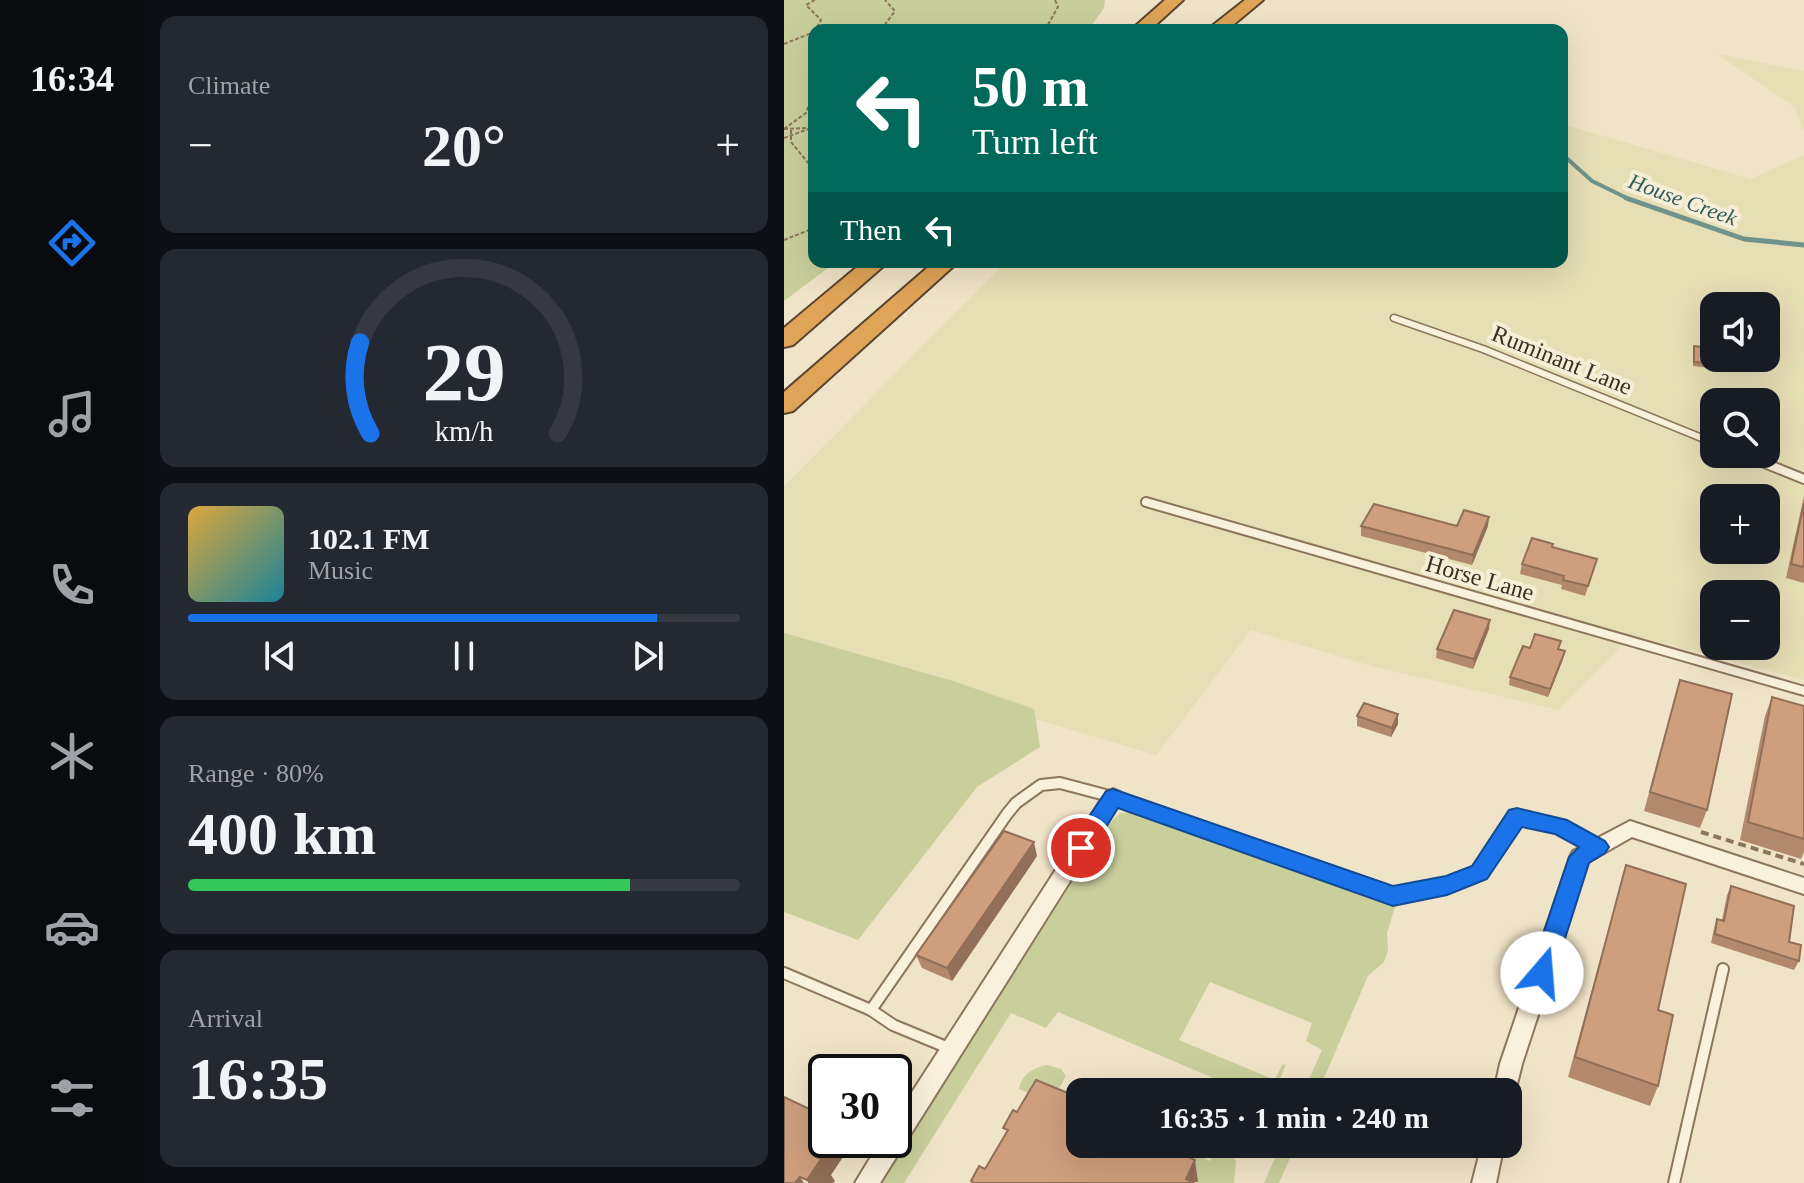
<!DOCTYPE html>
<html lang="en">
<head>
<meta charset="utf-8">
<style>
	:root { --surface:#171b24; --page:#242831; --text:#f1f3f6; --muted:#9ea1a6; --line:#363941; --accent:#1a73e8 }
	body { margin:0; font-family:Georgia,serif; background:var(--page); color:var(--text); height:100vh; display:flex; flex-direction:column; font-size:30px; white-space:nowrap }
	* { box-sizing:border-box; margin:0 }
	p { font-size:26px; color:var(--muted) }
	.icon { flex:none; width:44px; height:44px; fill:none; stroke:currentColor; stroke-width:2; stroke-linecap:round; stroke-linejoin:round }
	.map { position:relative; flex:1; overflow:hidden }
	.drawer { display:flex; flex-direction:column; gap:16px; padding:16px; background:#0d0f14; width:640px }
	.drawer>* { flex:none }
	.guide { position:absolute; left:24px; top:24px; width:760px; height:244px; border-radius:16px; box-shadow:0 8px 32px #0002; background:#00695c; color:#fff; overflow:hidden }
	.fabs { position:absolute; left:916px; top:292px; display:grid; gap:16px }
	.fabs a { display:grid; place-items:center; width:80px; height:80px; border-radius:16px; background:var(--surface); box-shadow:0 8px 32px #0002; font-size:40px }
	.speed { position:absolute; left:24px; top:1054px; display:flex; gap:16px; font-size:40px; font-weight:700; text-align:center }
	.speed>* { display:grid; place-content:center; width:104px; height:104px; border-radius:50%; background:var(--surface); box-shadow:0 8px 32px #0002; line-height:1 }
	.speed .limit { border:4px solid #111; border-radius:12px; background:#fff; color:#111 }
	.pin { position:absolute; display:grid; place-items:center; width:68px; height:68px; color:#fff; margin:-34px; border:4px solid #fff; border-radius:50%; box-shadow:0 2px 8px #0007 }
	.me { position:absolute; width:88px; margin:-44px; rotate:18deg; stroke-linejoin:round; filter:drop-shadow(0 0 6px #0008) }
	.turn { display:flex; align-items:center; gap:28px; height:168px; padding:0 32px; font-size:36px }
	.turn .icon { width:104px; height:104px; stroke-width:2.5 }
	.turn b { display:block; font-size:56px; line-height:68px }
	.then { display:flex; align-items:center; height:76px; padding:0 32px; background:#0003; gap:16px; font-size:30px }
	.big { font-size:60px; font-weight:700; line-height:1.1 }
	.drawer .card { flex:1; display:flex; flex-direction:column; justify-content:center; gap:12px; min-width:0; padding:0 28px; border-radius:16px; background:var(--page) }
	.drawer .dial { align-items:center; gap:0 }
	.dial svg { height:208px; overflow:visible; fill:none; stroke:var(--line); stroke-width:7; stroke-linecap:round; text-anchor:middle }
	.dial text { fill:var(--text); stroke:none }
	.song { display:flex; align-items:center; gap:24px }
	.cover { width:96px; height:96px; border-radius:12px; background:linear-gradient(135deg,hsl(40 70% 55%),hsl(190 70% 35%)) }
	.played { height:8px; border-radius:4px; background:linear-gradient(90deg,var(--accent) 85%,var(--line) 85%) }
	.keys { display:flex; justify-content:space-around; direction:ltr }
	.heat { display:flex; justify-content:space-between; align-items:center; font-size:44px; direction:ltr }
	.charge { height:12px; border-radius:6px; background:linear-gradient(90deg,#34c759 80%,var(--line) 0) }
	.trip { position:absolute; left:282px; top:1078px; width:456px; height:80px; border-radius:16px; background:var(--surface); box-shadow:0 8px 32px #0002; font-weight:700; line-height:80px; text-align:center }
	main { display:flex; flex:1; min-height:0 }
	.tab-bar { display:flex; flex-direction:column; width:144px; justify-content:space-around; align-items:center; background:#090b0e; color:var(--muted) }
	.tab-bar .icon { width:56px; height:56px }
	.tab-bar .current { color:var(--accent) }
	.tab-bar b { font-size:36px; color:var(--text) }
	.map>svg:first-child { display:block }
	.farmland { fill:#e6deb5; fill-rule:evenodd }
	.green { fill:#c9cf9b }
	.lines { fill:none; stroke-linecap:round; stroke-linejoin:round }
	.stream-far1 { stroke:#6f938a; stroke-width:4 }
	.stream { stroke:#6f938a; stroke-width:5 }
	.service-far2-casing { stroke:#8d765c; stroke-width:9 }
	.service-far1-casing { stroke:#8d765c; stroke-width:12 }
	.service-casing { stroke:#8d765c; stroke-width:14 }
	.minor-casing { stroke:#8d765c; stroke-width:4 }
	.motorway-casing { stroke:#5b4430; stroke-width:4 }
	.path-far1 { stroke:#8d765c; stroke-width:2; stroke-dasharray:4 2; stroke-linecap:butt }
	.path { stroke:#8d765c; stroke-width:4; stroke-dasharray:8 5; stroke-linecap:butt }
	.service-far2 { stroke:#faf1dc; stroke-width:6 }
	.service-far1 { stroke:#faf1dc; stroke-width:8 }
	.service { stroke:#faf1dc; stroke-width:10 }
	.minor { fill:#faf1dc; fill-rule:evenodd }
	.motorway { fill:#e0a458; fill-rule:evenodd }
	.wall { fill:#b2896c }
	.shaded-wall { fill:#916f58 }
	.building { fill:#cf9f7d; stroke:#916f58; stroke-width:2 }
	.route { fill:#1a73e8; stroke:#114b97; stroke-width:2 }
	.labels { text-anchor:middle; stroke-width:8; stroke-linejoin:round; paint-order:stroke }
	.far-water-label { font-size:22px; font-style:italic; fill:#2f5d5a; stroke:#f7eed8 }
	.street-label { font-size:24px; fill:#3d2e20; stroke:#f7eed8 }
</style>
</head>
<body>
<main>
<nav class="tab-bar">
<b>16:34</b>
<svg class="icon current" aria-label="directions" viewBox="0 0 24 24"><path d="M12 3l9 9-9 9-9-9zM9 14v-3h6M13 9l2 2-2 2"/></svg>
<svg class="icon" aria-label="music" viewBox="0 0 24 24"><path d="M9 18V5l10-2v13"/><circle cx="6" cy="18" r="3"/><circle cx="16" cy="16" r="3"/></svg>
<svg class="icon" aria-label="phone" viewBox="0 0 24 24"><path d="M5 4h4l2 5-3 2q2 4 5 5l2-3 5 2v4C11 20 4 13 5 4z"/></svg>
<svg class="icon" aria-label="climate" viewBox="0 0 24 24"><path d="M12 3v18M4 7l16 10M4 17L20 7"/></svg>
<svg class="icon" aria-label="car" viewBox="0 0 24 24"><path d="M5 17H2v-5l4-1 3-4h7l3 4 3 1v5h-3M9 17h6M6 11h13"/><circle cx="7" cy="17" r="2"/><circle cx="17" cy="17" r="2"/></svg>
<svg class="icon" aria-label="filters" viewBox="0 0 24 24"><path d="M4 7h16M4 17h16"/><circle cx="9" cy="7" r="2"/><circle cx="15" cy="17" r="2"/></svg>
</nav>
<section class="drawer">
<div class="card"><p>Climate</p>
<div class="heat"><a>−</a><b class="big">20°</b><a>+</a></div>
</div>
<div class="card dial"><svg viewBox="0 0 100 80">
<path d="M14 69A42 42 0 1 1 86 69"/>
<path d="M14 69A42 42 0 0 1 10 34" stroke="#1a73e8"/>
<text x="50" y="56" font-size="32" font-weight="700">29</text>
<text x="50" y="72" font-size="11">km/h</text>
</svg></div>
<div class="card">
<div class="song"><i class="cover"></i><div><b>102.1 FM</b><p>Music</p></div></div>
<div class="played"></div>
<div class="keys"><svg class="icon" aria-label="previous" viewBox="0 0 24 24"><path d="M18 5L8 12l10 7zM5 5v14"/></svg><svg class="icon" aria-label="pause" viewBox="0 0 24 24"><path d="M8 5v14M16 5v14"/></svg><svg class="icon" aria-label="next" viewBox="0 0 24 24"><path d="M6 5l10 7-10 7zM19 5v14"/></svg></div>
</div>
<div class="card"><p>Range · 80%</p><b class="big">400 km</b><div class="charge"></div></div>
<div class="card"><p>Arrival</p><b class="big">16:35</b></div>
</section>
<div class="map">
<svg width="1020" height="1183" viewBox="0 0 1020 1183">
	<rect width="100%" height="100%" fill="#f0e4c8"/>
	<!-- farmland -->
	<g class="farmland">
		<path d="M933 54 1020 71V132L1011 107Z"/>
		<path d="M778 124 967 179 1020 155V680L848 635 775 710 588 666 467 630 372 755 0 644V486L222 262H778ZM930 306H982V358H930ZM930 402H982V454H930ZM930 498H982V550H930ZM930 594H982V646H930Z"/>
	</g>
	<!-- green -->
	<g class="green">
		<path d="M0 0H321L320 8 304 30H30V262H52L0 301Z"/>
		<path d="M0 633 169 681 250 709 256 747 193 787 74 940 0 912Z"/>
		<path d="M354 812 595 897 611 907 603 933 604 950 600 962 584 976 534 1092H519L538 1050 522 1041 528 1023 426 982 395 1040 491 1080 498 1065 502 1064 491 1092H462L274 1012 262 1028 227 1013 120 1183H95L328 820 337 813Z"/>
		<path d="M263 1065 277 1069 282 1076 273 1092 250 1096 235 1089C237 1075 250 1067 263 1065Z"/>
		<path d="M388 1144 426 1161 435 1144H442L452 1161 450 1183H414Z"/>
		<path d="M497 1144H512L495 1183H480Z"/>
	</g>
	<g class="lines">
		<!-- stream-far1 -->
		<path class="stream-far1" d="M778 154 808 181 847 200"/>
		<!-- stream -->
		<path class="stream" d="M842 198 960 239 1020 245"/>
		<defs>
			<path id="service-far2" d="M610 318 699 349 930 443"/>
			<g id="service-far1">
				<path d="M958 454 1020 479"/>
				<path d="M362 502 1020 691"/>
			</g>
			<g id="service">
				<path d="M0 973 87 1010"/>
				<path d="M167 1049 109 1025 87 1010 223 814 232 803 257 785 276 783 329 797 609 896 663 885 695 873 733 817 776 826 812 846"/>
				<path d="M890 1183 939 969"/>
			</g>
			<g id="minor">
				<path d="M329 789 336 792 338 797 336 802 96 1183H71L97 1140H110V1120L322 792Z"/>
				<path d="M846 821 1020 878V894L848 837 804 862 738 1064 729 1100 724 1102V1092H710L716 1064 786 857 789 851Z"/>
				<path d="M698 1144H720L712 1183H688Z"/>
			</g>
			<g id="motorway">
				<path d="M381 0H399L366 30H347Z"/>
				<path d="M461 0H479L443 30H423Z"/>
				<path d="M79 262H104L9 345 0 347V328Z"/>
				<path d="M150 262H174L9 411 0 413V392Z"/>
			</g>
		</defs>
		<!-- service-far2 casing -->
		<use href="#service-far2" class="service-far2-casing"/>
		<!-- service-far1 casing -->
		<use href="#service-far1" class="service-far1-casing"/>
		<!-- service casing -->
		<use href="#service" class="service-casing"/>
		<!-- minor casing -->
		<use href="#minor" class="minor-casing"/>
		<!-- motorway casing -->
		<use href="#motorway" class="motorway-casing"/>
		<!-- path-far1 -->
		<g class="path-far1">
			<path d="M31 0 22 5 37 20 31 30"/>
			<path d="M97 30 111 11 101 0"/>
			<path d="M261 30 274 7 271 0"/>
			<path d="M0 44 30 32"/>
			<path d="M0 129 22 113 30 90"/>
			<path d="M0 129 24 128"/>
			<path d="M7 130V142L30 170"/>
			<path d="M0 138 30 127"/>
			<path d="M0 240 30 228"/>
		</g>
		<!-- path -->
		<path class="path" d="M917 832 1020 864"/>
		<!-- service-far2 -->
		<use href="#service-far2" class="service-far2"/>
		<!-- service-far1 -->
		<use href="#service-far1" class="service-far1"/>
		<!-- service -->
		<use href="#service" class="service"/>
		<!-- minor -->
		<use href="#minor" class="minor"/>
		<!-- motorway -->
		<use href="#motorway" class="motorway"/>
	</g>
	<!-- wall -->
	<g class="wall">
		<path d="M910 346 927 363 926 368 909 366V351Z"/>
		<path d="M1020 496V583L1002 578Z"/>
		<path d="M577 526H704L688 565 577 536Z"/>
		<path d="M769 547 813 559 801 596 777 589 778 585 736 574 738 564Z"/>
		<path d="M705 629 689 669 652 658 653 649Z"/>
		<path d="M746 648 775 649 779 659 764 697 725 685 726 677Z"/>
		<path d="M896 680 923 810 916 828 860 811Z"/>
		<path d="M988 697 1020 706V852L1017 859 956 840 981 716Z"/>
		<path d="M614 714V724L607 737 573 726V716Z"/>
		<path d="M253 856 168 981 138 968 132 955Z"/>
		<path d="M842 865 874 1010V1086L866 1106 784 1077Z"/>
		<path d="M947 886 1005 942 1015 961 1010 970 927 943 930 928 933 919 938 920 943 895Z"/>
	</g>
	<!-- shaded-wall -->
	<g class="shaded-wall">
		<path d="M705 517 704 526 688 565 689 555Z"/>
		<path d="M706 620 705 629 689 669 690 659Z"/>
		<path d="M781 651 779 659 764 697 766 689Z"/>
		<path d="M614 714V724L607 737 608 728Z"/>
		<path d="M250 842 253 856 168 981 163 968Z"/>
		<path d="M42 1140H64L67 1145 47 1175 51 1181 49 1183H24L23 1180 31 1156Z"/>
		<path d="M390 1144H395L397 1158 387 1150Z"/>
		<path d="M411 1160 414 1182 403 1183 402 1179Z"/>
		<path d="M16 1177 20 1183H11Z"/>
	</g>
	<!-- building -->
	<g class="building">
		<path d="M910 346 926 348 927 363 910 362Z"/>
		<path d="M1020 503V567L1007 564Z"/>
		<path d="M590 504 673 526 680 510 705 517 689 555 577 526Z"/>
		<path d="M748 538 769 544 768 547 813 559 804 586 779 580 780 576 738 564Z"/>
		<path d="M670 610 706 620 690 659 653 649Z"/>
		<path d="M751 634 777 641 774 649 781 651 766 689 726 677 739 646 746 648Z"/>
		<path d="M896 680 948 694 923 810 866 792Z"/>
		<path d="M988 697 1020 706V839L964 822Z"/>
		<path d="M580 703 614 714 608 728 573 716Z"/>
		<path d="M220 831 250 842 163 968 132 955Z"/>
		<path d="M842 865 902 884 874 1010 889 1015 874 1086 791 1057Z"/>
		<path d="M947 886 1010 906 1005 942 1017 945 1015 961 931 934 933 919 940 921Z"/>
		<path d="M252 1080 296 1098V1144H390L387 1150 411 1160 402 1179 410 1183H190L187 1181 195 1166 201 1169 224 1130 219 1128 229 1110 233 1112Z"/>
		<path d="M0 1097 42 1117V1140L31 1156 37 1159 23 1180 16 1177 11 1183H0Z"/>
	</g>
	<!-- route -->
	<path class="route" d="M329 789 609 886 662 876 688 866 725 810 733 808 783 820 821 841 825 847 821 853 805 863 770 973 766 980 758 983 750 980 746 973 785 857 795 847 771 834 738 827 703 879 663 895 609 906 334 808 305 854 297 857 289 854 286 848 289 841 322 791Z"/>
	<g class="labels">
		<!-- far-water labels -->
		<g class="far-water-label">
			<text transform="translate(899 199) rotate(20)" y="8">House Creek</text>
		</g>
		<!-- street labels -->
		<g class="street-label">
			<text transform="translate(778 360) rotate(22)" y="8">Ruminant Lane</text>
			<text transform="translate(696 578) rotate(16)" y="8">Horse Lane</text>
		</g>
	</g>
</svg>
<div class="fabs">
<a><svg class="icon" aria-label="sound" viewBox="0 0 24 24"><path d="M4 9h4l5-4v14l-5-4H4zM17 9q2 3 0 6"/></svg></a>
<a><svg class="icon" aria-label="search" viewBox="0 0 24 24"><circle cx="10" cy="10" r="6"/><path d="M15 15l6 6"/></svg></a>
<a>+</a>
<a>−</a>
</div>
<div class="speed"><div class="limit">30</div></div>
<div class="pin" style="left:297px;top:848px;background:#d93025"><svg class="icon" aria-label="arrive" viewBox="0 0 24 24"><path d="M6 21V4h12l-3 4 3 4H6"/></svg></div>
<svg class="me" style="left:758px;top:973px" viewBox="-20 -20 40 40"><circle r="19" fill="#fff"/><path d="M0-13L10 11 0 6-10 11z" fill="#1a73e8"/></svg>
<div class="trip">16:35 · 1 min · 240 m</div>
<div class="guide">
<div class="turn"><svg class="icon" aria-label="left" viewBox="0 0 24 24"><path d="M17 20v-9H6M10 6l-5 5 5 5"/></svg><div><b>50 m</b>Turn left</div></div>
<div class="then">Then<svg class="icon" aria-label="left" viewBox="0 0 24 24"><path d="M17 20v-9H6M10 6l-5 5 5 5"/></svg></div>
</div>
</div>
</main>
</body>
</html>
